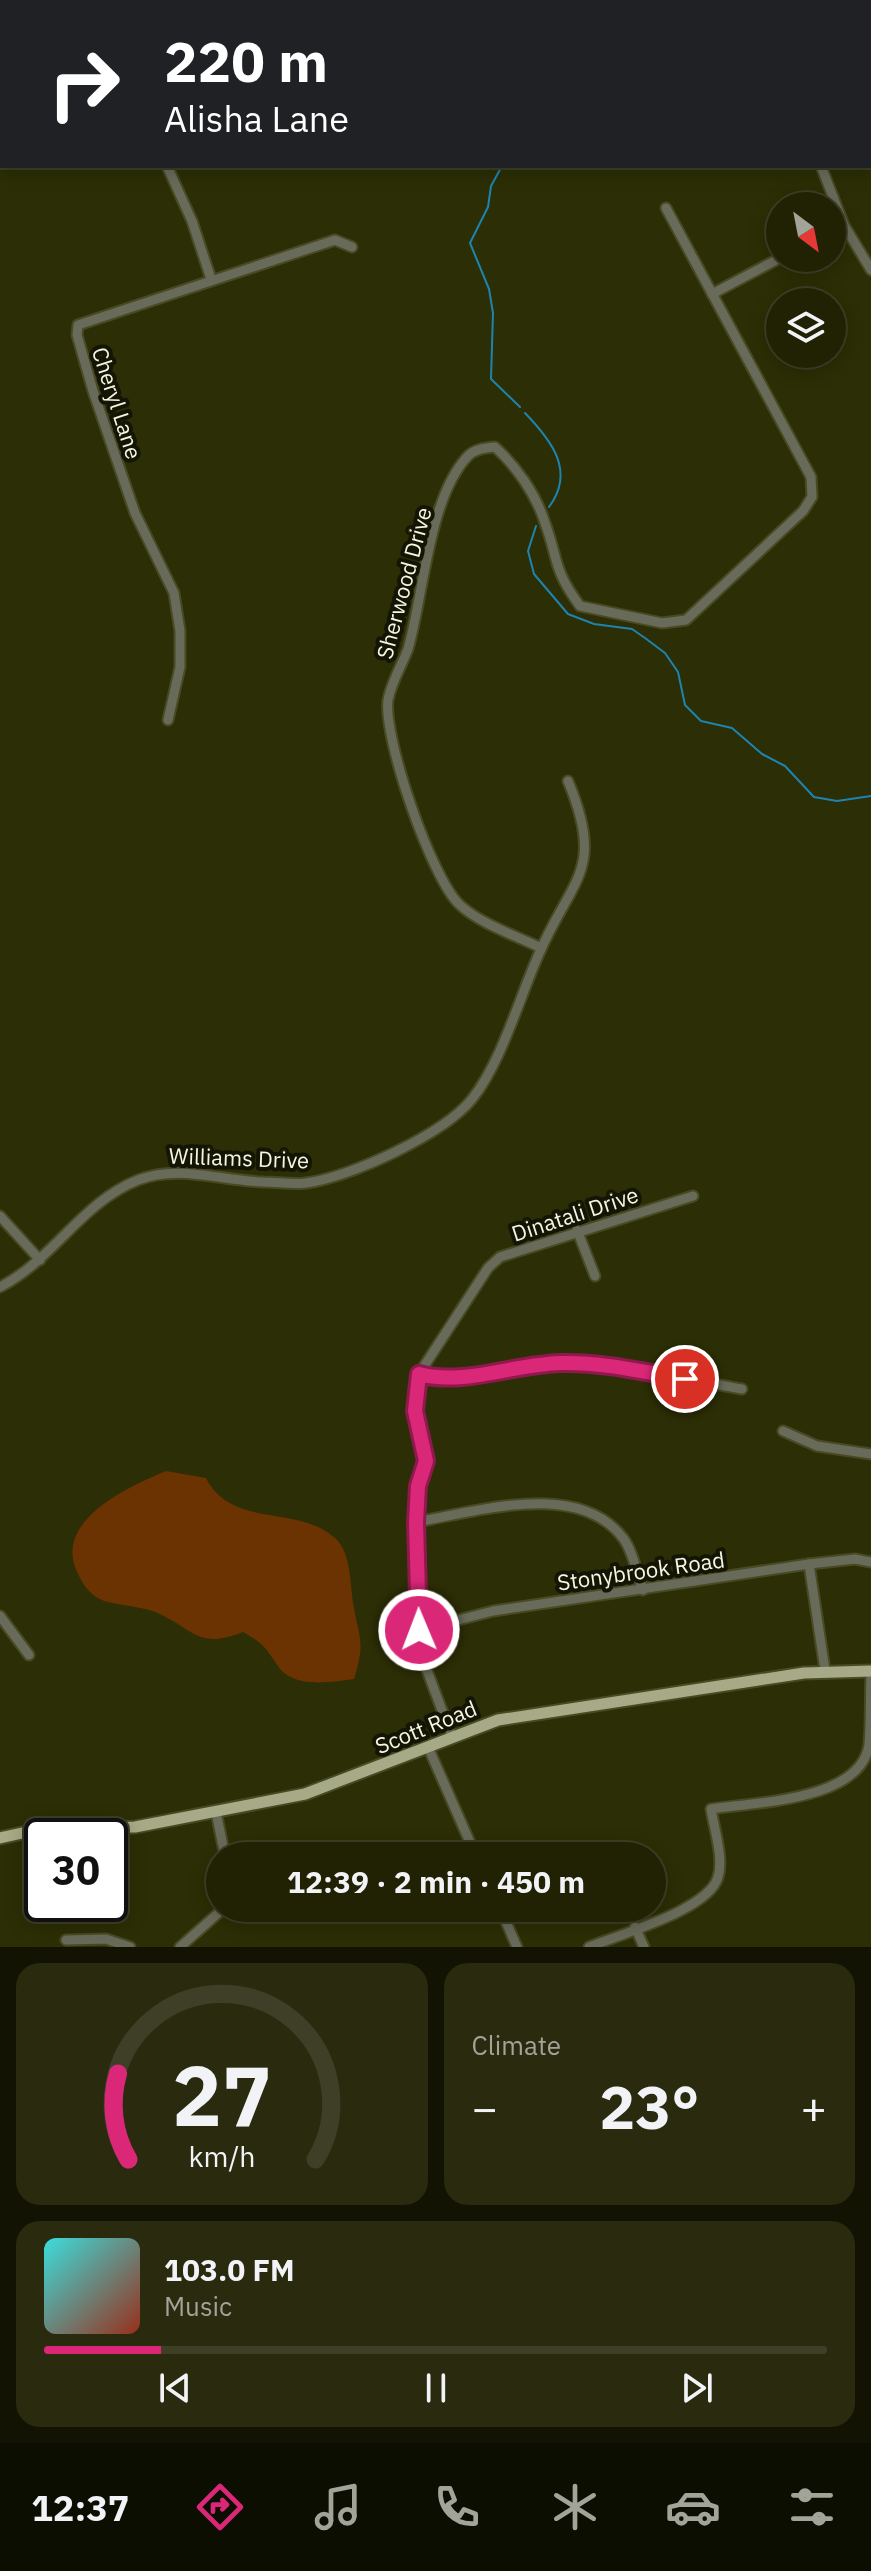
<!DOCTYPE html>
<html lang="en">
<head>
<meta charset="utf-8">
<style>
	:root { --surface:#212204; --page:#292a0e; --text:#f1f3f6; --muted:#a2a49a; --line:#3e3f26; --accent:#db2777 }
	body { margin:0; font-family:"IBM Plex Sans",sans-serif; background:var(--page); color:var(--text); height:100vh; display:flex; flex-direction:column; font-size:30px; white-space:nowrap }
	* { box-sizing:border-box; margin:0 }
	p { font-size:26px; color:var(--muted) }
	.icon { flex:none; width:44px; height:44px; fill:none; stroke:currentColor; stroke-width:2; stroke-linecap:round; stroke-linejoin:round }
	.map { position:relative; height:1947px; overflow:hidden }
	.drawer { display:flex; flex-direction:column; gap:16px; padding:16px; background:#121302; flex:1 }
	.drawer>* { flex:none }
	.hud { position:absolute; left:0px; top:0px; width:872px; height:168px; box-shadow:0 4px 20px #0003,0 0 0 2px var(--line); background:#202124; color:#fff; overflow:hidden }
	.needle { width:52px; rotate:148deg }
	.fabs { position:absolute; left:766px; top:192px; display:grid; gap:16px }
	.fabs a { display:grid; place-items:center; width:80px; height:80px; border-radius:50%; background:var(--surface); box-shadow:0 4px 20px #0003,0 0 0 2px var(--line); font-size:40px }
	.speed { position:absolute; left:24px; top:1818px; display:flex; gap:16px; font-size:40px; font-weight:700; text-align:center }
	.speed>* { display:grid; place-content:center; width:104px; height:104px; border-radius:50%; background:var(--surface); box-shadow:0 4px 20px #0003,0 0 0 2px var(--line); line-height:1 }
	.speed .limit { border:4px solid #111; border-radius:12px; background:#fff; color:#111 }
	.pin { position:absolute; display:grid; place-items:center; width:68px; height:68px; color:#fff; margin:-34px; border:4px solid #fff; border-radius:50%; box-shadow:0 2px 8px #0007 }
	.me { position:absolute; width:88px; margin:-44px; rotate:359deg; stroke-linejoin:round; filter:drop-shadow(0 0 6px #0008) }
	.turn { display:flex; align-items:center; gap:28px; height:168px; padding:0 32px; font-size:36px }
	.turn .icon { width:104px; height:104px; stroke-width:2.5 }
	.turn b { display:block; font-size:56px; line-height:68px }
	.big { font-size:60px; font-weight:700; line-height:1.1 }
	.drawer .widget { flex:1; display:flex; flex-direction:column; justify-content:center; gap:12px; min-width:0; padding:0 28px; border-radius:24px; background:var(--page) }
	.drawer .dial { align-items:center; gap:0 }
	.dial svg { height:208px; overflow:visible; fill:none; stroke:var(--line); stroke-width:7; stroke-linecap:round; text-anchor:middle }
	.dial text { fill:var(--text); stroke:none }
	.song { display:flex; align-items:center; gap:24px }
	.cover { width:96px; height:96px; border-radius:12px; background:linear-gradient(135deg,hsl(180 70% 55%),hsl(10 70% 35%)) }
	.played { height:8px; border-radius:4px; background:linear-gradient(90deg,var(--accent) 15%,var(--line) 15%) }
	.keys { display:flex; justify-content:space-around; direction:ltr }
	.heat { display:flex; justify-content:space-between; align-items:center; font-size:44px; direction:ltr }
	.drawer .tiles { flex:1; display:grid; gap:16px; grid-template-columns:1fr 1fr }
	.widget:last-child { grid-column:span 2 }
	.trip { position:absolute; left:206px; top:1842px; width:460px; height:80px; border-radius:40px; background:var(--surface); box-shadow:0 4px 20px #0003,0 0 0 2px var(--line); font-weight:700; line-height:80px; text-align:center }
	.tabs { display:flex; height:128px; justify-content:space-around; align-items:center; background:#0d0e02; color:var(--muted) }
	.tabs .icon { width:56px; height:56px }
	.tabs .active { color:var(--accent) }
	.tabs b { font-size:36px; color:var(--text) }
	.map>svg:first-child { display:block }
	.green { fill:#6b3202 }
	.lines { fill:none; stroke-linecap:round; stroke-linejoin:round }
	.stream { stroke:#1e84af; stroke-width:2 }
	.minor-casing { stroke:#484a24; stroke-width:13 }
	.major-casing { stroke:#484a24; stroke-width:15 }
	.minor { stroke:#696b5a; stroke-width:9 }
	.major { stroke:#a6aa86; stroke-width:11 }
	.route-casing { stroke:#8e194d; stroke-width:20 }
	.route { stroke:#db2777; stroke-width:14 }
	.labels { text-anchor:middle; stroke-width:8; stroke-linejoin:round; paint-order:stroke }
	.street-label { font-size:22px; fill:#f4f7e1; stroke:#141505 }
</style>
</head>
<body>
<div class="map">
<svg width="871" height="1947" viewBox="0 0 871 1947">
	<rect width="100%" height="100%" fill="#2c2e05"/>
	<!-- green -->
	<path class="green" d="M166 1471 206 1478C232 1529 297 1504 335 1538 351 1552 350 1582 353 1602 359 1640 366 1640 354 1679 331 1682 293 1689 278 1666 264 1646 265 1645 243 1632 200 1649 196 1632 160 1614 142 1605 109 1606 96 1597 85 1589 80 1579 75 1567 58 1518 130 1486 166 1471Z"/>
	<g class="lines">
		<!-- stream -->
		<g class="stream">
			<path d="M607 0V2"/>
			<path d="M502 166 491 186 488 207 470 243 489 289 493 313 491 379 520 407"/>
			<path d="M525 413C551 440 576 471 549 507"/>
			<path d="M536 526 528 551 534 574 568 614 594 624 632 629 645 638 665 653 678 672 685 705 701 721 732 728 762 754 785 766 814 797 837 801 871 796"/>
		</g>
		<defs>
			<g id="minor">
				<path d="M318 2 321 0"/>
				<path d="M0 146 2 145"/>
				<path d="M167 166 192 221 211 279"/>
				<path d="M821 166 844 225 871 270"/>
				<path d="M832 231 844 225"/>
				<path d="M712 294 780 258"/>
				<path d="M168 720 180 667V631L174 593 135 513 93 391 77 335 78 325 335 240 352 247"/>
				<path d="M541 948C515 935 482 925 460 905 432 880 383 738 388 700 391 683 402 665 408 649 424 594 428 500 467 457 474 449 485 448 495 447 516 466 535 493 544 520 559 560 552 568 580 606L662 623 686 620 803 511 812 497 811 477 666 208"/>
				<path d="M0 1216 40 1260"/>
				<path d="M577 1230 595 1276"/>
				<path d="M0 1287C53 1260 82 1202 138 1180 179 1164 221 1181 264 1182 277 1182 293 1185 306 1183 351 1177 444 1134 472 1099 501 1063 519 999 538 956 571 878 606 872 568 781"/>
				<path d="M419 1374C466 1387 517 1363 565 1363 624 1364 684 1379 742 1389"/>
				<path d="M783 1431 817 1446 871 1454"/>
				<path d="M416 1522C476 1512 578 1479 623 1538 633 1551 637 1574 643 1590"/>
				<path d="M809 1564 825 1670"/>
				<path d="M0 1616 29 1655"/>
				<path d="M419 1630 493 1611 809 1564 855 1559 871 1562"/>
				<path d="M452 1737 422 1657 419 1630 416 1522 418 1486 426 1461 414 1391 419 1374 488 1268 500 1257 693 1196"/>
				<path d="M428 1747 476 1856"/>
				<path d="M216 1812 225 1856"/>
				<path d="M500 1908 517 1947"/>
				<path d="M635 1927 644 1947"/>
				<path d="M66 1940 106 1939 130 1947"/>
				<path d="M180 1947 224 1908"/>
				<path d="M589 1947C620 1934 709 1910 718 1877 724 1859 714 1828 711 1809 756 1802 860 1801 869 1745 871 1723 870 1698 871 1676"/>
			</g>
			<g id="major">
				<path d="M782 0 788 2"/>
				<path d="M870 28H871"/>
				<path d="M0 1838 45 1828 135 1827 305 1794 498 1720 804 1673 871 1671"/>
			</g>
		</defs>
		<!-- minor casing -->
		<use href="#minor" class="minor-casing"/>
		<!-- major casing -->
		<use href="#major" class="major-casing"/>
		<!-- minor -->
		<use href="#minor" class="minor"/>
		<!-- major -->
		<use href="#major" class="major"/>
	</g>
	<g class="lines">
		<defs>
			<path id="route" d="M419 1630 416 1522 418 1486 426 1461 415 1411 419 1374C464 1386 514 1364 561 1363 602 1362 644 1372 685 1379"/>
		</defs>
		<!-- route casing -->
		<use href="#route" class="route-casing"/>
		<!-- route -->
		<use href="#route" class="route"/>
	</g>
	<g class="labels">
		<!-- street labels -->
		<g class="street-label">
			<text transform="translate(117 403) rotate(72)" y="8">Cheryl Lane</text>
			<text transform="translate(404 583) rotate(-75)" y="8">Sherwood Drive</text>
			<text transform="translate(239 1158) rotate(2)" y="8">Williams Drive</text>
			<text transform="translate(575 1214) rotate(-18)" y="8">Dinatali Drive</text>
			<text transform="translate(641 1571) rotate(-8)" y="8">Stonybrook Road</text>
			<text transform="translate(426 1727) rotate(-22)" y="8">Scott Road</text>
		</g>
	</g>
</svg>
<div class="fabs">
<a><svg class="needle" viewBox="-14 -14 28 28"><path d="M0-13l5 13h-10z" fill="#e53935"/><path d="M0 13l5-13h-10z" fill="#a2a49a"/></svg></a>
<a><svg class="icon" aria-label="layers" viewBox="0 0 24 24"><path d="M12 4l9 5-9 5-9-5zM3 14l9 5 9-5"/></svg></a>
</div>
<div class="speed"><div class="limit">30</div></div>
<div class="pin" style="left:685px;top:1379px;background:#d93025"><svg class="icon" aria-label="arrive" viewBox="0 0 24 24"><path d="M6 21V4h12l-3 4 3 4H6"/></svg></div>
<svg class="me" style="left:419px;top:1630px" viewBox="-20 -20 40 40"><circle r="17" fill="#db2777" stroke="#fff" stroke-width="3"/><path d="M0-11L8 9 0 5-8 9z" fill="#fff"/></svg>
<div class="trip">12:39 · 2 min · 450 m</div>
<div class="hud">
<div class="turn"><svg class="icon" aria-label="right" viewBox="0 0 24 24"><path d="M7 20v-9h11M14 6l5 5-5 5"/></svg><div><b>220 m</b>Alisha Lane</div></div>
</div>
</div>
<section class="drawer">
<div class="tiles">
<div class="widget dial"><svg viewBox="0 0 100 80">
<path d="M14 69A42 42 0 1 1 86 69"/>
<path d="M14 69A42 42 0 0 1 10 36" stroke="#db2777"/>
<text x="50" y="56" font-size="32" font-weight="700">27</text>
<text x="50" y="72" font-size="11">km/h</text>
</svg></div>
<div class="widget"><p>Climate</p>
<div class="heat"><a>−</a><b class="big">23°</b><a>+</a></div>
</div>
<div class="widget">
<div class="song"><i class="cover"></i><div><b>103.0 FM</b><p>Music</p></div></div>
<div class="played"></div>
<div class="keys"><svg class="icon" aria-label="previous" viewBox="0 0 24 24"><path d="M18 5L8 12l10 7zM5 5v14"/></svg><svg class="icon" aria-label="pause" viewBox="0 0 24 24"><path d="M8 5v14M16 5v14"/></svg><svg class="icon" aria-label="next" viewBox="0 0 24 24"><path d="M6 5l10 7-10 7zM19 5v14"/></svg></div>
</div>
</div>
</section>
<nav class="tabs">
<b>12:37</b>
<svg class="icon active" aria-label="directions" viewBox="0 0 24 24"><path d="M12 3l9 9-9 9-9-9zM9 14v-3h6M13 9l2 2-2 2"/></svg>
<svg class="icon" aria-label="music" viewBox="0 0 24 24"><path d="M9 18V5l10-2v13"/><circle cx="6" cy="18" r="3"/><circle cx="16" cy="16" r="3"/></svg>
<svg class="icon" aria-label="phone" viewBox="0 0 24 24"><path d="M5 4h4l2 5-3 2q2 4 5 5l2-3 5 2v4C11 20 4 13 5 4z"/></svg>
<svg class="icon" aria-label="climate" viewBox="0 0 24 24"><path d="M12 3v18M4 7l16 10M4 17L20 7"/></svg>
<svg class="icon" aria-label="car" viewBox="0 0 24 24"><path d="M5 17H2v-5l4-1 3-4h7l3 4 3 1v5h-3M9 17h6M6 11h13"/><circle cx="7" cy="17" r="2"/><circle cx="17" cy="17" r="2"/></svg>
<svg class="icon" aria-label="filters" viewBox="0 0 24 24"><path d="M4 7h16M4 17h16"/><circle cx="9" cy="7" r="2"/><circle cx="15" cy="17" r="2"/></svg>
</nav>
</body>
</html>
